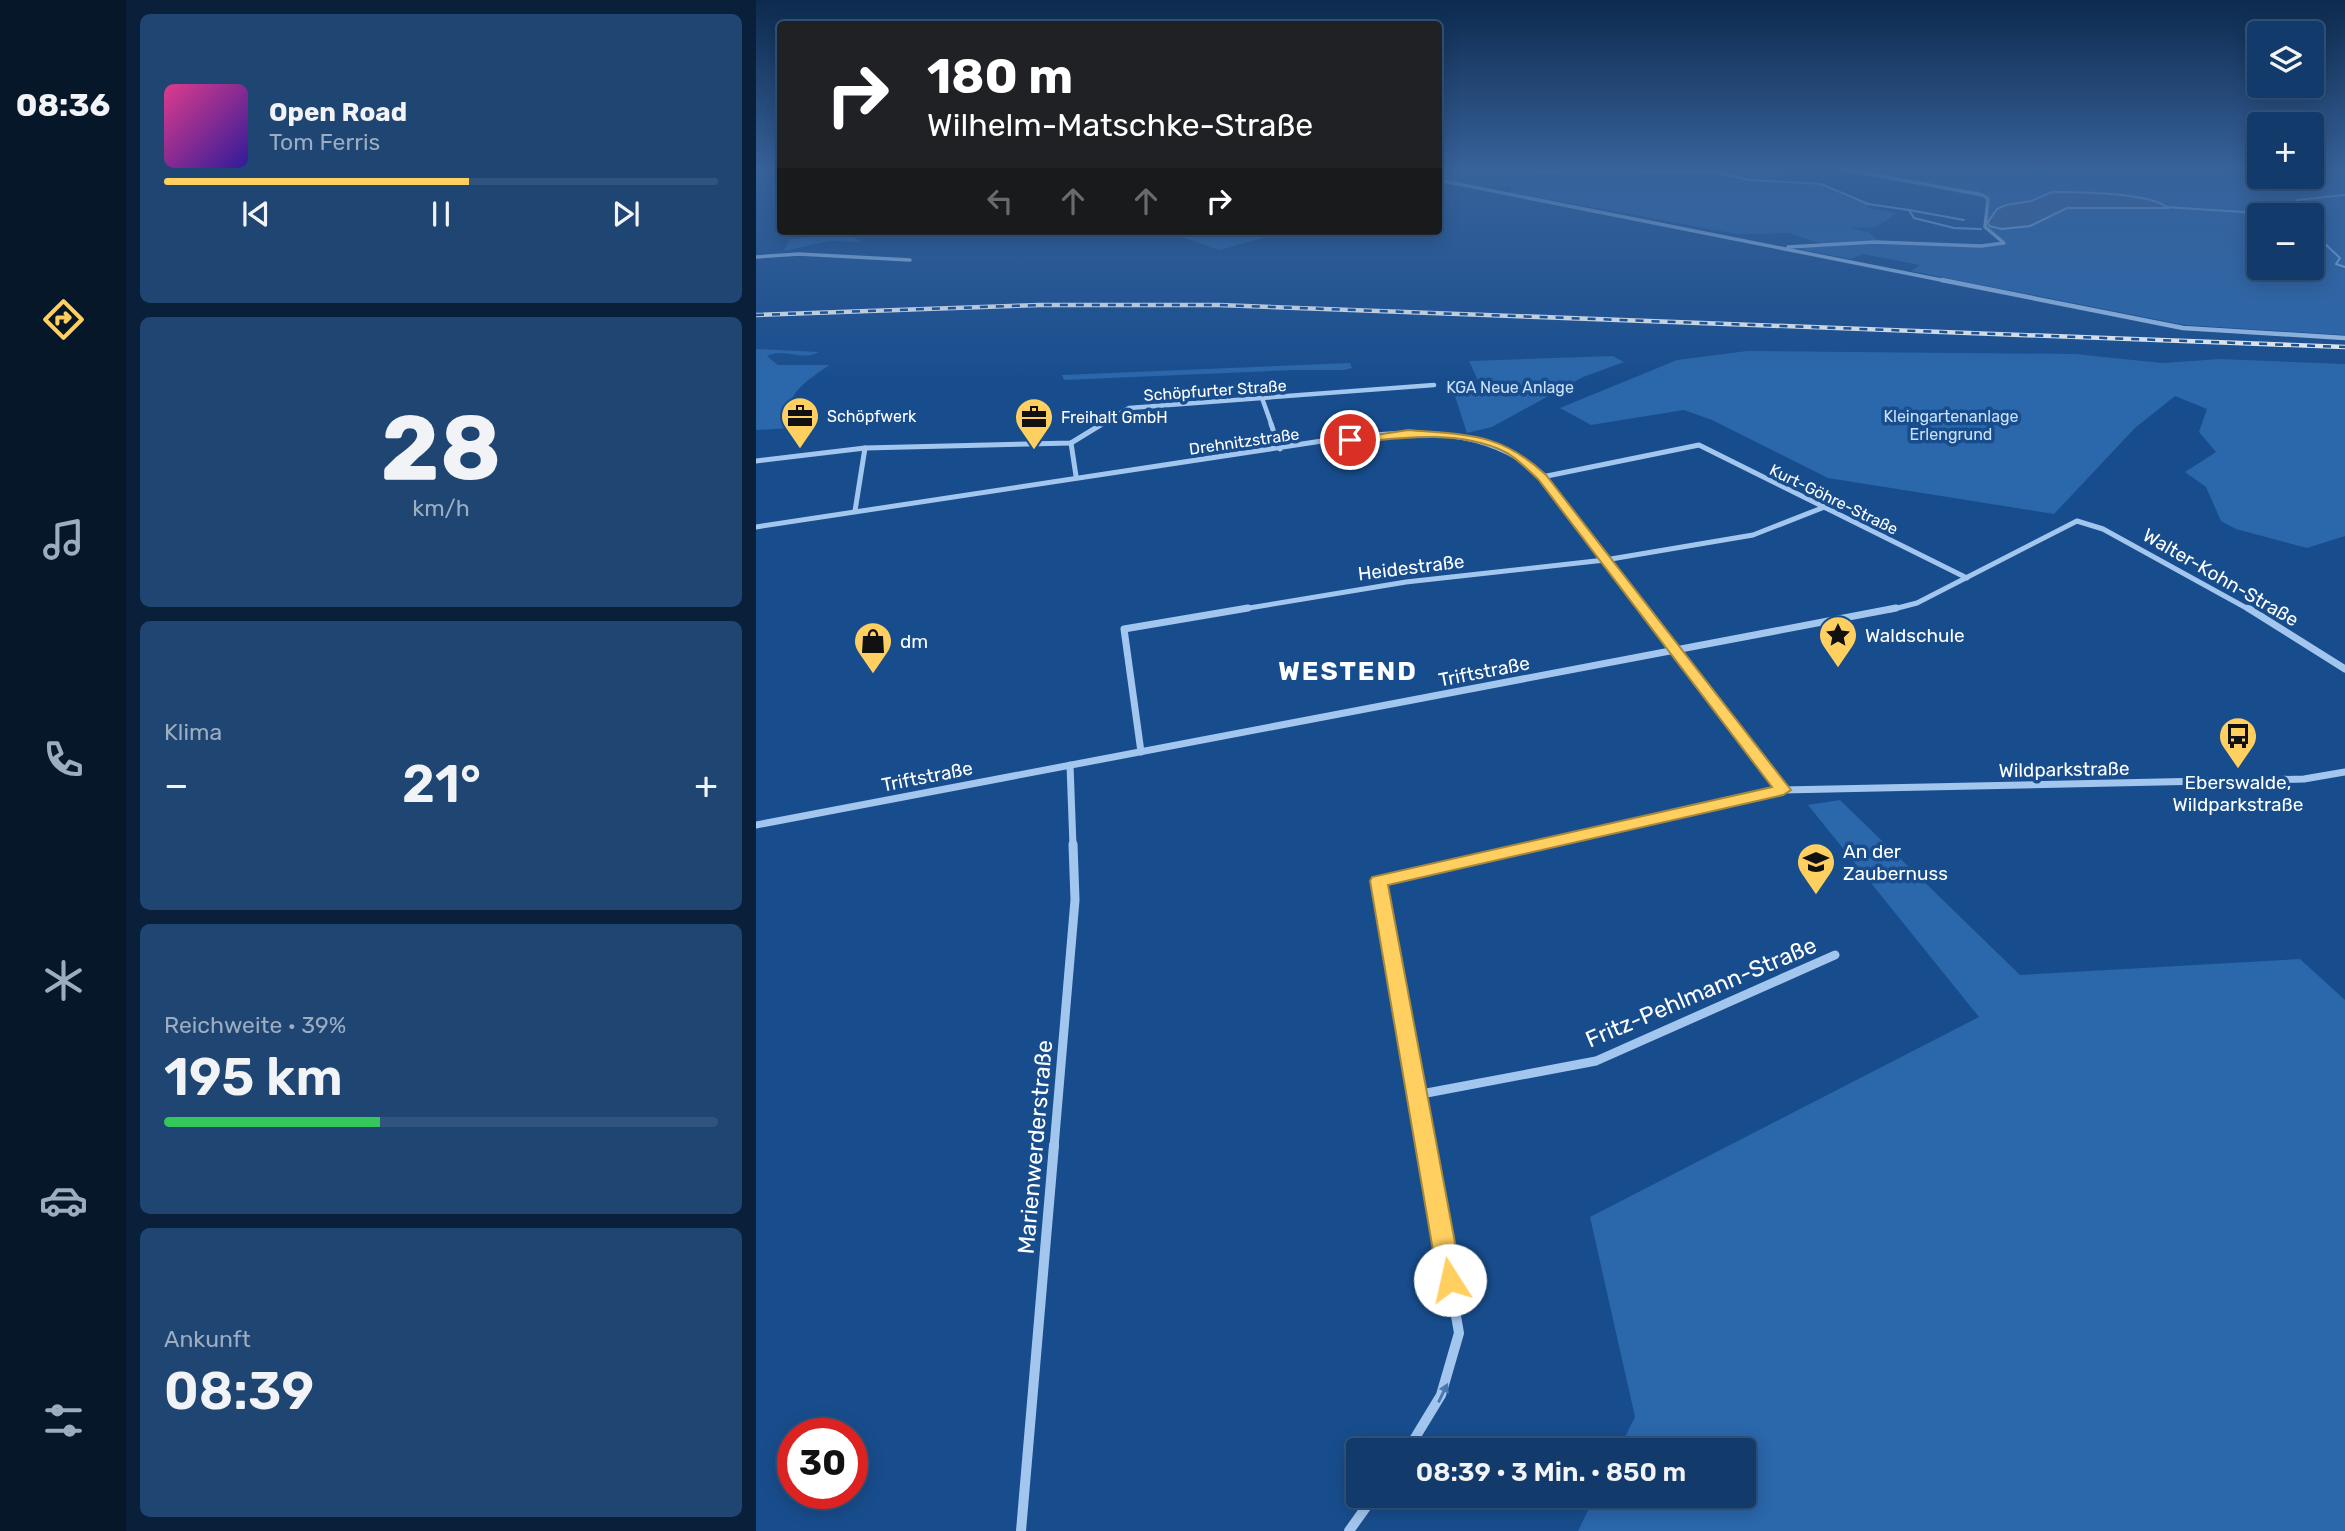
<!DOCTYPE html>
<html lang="de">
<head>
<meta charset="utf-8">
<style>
	:root { --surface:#123a6a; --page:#1f4572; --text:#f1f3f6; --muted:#9cadc1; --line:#31547e; --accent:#ffcf60 }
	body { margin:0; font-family:Rubik,sans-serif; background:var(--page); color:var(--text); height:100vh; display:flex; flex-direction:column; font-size:26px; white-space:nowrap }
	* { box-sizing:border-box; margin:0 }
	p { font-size:23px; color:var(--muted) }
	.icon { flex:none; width:38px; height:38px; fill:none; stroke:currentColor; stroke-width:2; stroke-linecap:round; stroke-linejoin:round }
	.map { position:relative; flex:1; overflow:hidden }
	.details { display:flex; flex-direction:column; gap:14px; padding:14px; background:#0a203a; width:630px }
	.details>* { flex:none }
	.hud { position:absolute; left:21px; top:21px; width:665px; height:214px; border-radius:7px; box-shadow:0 4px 18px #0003,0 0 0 2px var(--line); background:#202124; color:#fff; overflow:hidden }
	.controls { position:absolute; left:1491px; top:21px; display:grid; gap:14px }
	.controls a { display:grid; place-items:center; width:77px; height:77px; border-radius:7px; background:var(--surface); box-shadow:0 4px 18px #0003,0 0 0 2px var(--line); font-size:35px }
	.speed { position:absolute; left:21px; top:1418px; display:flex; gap:14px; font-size:35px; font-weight:700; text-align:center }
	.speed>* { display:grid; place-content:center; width:91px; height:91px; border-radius:50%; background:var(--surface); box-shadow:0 4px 18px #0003,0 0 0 2px var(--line); line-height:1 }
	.speed .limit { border:10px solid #d22; background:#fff; color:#111 }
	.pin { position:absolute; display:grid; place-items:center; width:60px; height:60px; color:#fff; margin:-30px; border:4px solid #fff; border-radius:50%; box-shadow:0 2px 7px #0007 }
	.me { position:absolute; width:77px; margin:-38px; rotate:350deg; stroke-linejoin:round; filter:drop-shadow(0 0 5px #0008) }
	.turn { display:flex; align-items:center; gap:24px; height:147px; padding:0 35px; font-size:32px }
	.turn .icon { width:91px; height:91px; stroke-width:2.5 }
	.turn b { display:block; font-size:49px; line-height:60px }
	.lanes { display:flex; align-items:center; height:66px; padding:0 35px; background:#0003; justify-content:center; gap:35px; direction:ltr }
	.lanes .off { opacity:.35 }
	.big { font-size:52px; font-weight:600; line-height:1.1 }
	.details .tile { flex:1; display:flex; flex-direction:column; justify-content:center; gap:10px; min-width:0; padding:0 24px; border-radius:10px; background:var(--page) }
	.details .dial { align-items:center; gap:0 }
	.dial b { font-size:91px; line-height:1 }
	.song { display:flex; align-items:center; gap:21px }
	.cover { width:84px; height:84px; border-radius:10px; background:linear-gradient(135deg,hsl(330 70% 55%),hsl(250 70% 35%)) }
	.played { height:7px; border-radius:4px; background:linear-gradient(90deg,var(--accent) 55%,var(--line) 55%) }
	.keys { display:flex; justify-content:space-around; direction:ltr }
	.heat { display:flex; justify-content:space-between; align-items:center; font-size:38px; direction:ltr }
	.charge { height:10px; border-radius:5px; background:linear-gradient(90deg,#34c759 39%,var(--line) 0) }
	.trip { position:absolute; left:590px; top:1438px; width:410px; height:70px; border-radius:7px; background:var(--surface); box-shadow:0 4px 18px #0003,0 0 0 2px var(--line); font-weight:600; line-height:70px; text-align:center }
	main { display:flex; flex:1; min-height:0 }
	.tab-bar { display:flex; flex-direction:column; width:126px; justify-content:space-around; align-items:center; background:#07172a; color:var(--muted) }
	.tab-bar .icon { width:49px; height:49px }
	.tab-bar .current { color:var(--accent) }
	.tab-bar b { font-size:32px; color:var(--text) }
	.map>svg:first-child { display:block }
	.green { fill:#2a67ab; fill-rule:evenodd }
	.water { fill:#39608e; stroke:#95c1f1; stroke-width:2 }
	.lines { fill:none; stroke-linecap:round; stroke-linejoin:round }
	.stream { stroke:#95c1f1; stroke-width:2 }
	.minor-far5 { stroke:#a3c6ef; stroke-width:3.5 }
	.minor-far4 { stroke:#a3c6ef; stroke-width:4.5 }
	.minor-far3 { stroke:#a3c6ef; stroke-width:5 }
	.minor-far2 { stroke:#a3c6ef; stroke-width:7 }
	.minor-far1 { stroke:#a3c6ef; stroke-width:9 }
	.minor { stroke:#a3c6ef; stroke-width:10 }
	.rail-casing { stroke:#fff; stroke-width:4.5 }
	.rail { stroke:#184d8d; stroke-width:2.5; stroke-dasharray:8; stroke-linecap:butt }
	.oneway { fill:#4977af }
	.route { fill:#ffcf60; stroke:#a6873e; stroke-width:2 }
	.labels { text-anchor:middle; stroke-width:7; stroke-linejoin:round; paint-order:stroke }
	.far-park-label { font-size:16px; fill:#c9e0fa; stroke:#184d8d }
	.far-street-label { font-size:16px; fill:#fff; stroke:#184d8d }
	.far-poi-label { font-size:16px; fill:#fff; stroke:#184d8d; text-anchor:start }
	.street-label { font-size:19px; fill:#fff; stroke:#184d8d }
	.poi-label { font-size:19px; fill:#fff; stroke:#184d8d; text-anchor:start }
	.near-street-label { font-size:23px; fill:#fff; stroke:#184d8d }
	.district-label { font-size:26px; font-weight:bold; letter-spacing:2px; fill:#fff; stroke:#184d8d }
</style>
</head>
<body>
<main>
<nav class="tab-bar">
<b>08:36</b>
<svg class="icon current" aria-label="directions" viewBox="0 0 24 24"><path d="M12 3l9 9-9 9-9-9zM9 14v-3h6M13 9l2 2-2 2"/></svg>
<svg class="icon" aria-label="music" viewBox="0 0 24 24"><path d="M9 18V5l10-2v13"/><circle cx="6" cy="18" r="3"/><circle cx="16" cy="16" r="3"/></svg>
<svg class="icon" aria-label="phone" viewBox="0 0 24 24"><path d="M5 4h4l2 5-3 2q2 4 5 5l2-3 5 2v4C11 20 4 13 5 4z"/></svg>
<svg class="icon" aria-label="climate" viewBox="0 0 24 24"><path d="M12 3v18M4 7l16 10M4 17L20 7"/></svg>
<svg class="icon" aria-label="car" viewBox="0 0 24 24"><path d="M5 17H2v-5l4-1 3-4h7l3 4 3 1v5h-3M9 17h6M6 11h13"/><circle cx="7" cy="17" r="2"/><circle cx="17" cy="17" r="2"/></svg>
<svg class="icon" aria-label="filters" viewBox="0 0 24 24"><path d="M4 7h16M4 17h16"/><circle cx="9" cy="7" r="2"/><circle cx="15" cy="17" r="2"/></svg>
</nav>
<section class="details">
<div class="tile">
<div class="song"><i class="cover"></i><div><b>Open Road</b><p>Tom Ferris</p></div></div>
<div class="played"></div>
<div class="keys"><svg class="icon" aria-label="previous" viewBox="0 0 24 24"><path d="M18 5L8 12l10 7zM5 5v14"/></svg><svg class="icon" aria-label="pause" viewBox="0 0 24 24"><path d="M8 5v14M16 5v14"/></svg><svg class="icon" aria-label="next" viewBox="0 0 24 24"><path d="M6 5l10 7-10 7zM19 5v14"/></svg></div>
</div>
<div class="tile dial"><b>28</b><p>km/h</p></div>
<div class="tile"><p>Klima</p>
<div class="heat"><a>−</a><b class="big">21°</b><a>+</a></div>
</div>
<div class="tile"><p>Reichweite · 39%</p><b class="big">195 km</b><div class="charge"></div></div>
<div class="tile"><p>Ankunft</p><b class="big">08:39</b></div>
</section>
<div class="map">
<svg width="1589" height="1531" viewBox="0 0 1589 1531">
	<rect width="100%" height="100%" fill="#184d8d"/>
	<!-- green -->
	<g class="green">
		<path d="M688 168H1033L1014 181 1070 186 1087 196 1114 205 1110 208 1141 213 1120 227 1094 228 1112 232 1122 241 1240 246 1250 243 1231 227 1233 199 1225 186V194L1198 192 1084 168H1503V177H1556V168H1589V335L1429 325 1155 271 1164 265 1106 254 1095 259 1042 249 1066 244 1033 233 981 234 754 192 757 187 723 186 683 178 682 171ZM1503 215H1556V268H1503Z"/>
		<path d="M67 231H85L106 242 73 241 28 251 34 239 65 236 69 234Z"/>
		<path d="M409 231H531L463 250Z"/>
		<path d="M0 349 63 352C45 362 29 347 11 356L22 365H73C50 382 14 402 51 427L0 430Z"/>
		<path d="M991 351 1319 354 1406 363 1464 359 1589 364V536L1551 548 1480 529 1465 521 1450 487 1429 472 1460 452 1443 432 1451 409 1419 396 1379 428 1298 514 1072 478 956 420 928 410 835 425 804 408 921 360Z"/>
		<path d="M857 356 868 362 827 377 736 427 711 433 698 393 727 391 713 361Z"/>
		<path d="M594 363 596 368 588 370H537L308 380 306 375Z"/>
		<path d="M1084 800 1264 975 1544 959 1589 1000V1531H822L839 1496H987V1451H862L879 1417 834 1217 1223 1017 1052 805Z"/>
	</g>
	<!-- water -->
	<path class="water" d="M1296 192C1322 192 1395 193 1412 208H1311L1274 226 1246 229 1233 226 1232 222 1241 209 1250 205 1275 201Z"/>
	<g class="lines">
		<!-- stream -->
		<g class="stream">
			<path d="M758 168 787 173 841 168"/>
			<path d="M874 168 889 172H958L994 180 1065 184 1112 204 1153 210 1158 218 1198 228 1225 229"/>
			<path d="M1409 207 1504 213 1546 208 1538 204 1541 200 1589 195"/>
			<path d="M1153 210 1208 220"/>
			<path d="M1491 216 1503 220"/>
			<path d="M1556 237 1566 241 1584 258 1580 264 1589 267"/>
		</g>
		<!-- minor-far5 -->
		<g class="minor-far5">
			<path d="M682 180 1195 282"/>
			<path d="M1032 247 1119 242 1225 246 1248 243 1229 227 1232 199 1227 195 1081 168"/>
			<path d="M0 257 43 254 154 260"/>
		</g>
		<!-- minor-far4 -->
		<g class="minor-far4">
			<path d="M1186 280 1427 328 1589 338"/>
			<path d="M506 398 516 426"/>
			<path d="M343 426 373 408 678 385"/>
		</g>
		<!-- minor-far3 -->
		<g class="minor-far3">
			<path d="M515 424 524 449"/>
			<path d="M315 443 320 476"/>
			<path d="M0 461 109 448 315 443 346 424"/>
			<path d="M786 477 943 445 1211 578"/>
			<path d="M99 511 109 448"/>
			<path d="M0 527 566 441C638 432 726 420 784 475 797 487 807 504 817 517 841 548 865 579 889 610"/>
			<path d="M481 610 650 582 849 560 997 535 1066 508"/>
			<path d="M1134 610 1161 603 1321 521 1347 529 1494 610"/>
		</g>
		<!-- minor-far2 -->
		<g class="minor-far2">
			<path d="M887 608 1027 790"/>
			<path d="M1492 608 1589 669"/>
			<path d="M385 752 368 629 492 608"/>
			<path d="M314 765 317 846"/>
			<path d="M0 825 1140 608"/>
			<path d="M780 846 1027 790 1548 779 1589 772"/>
		</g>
		<!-- minor-far1 -->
		<g class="minor-far1">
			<path d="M660 1095 840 1061 1079 955"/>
			<path d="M298 1147 319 900 317 844"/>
			<path d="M670 1147 623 881 788 844"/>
		</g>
		<!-- minor -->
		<g class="minor">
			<path d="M651 1451 685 1395 703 1333 670 1145"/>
			<path d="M265 1531 298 1145"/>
			<path d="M593 1531 618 1496"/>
		</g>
		<defs>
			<path id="rail" d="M0 315 284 305H463L1589 347"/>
		</defs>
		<!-- rail casing -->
		<use href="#rail" class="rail-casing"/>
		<!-- rail -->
		<use href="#rail" class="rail"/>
	</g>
	<!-- one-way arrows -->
	<defs><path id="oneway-solid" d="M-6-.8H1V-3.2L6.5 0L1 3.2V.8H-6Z" transform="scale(1.75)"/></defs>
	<use class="oneway" href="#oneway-solid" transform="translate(687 1393) rotate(-64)"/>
	<!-- sky -->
	<linearGradient id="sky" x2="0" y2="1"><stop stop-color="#0d2a4e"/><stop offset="0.44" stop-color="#37629a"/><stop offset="1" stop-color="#37629a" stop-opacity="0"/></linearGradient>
	<rect width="1589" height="383" fill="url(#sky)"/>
	<!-- route -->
	<path class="route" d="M652 430C711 435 744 432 790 475L1035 790 1027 795 632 885 706 1280 702 1288 694 1291 685 1288 682 1280 614 881 616 877 1016 787 782 479C772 470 761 458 749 452 703 429 642 438 594 443L588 440Z"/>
	<!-- icons -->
	<defs>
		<symbol id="office-pin" viewBox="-11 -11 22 30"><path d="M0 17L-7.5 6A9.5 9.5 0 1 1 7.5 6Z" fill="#ffcf60" stroke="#184d8d"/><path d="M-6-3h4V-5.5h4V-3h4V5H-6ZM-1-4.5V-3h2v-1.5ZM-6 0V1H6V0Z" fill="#111"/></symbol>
		<symbol id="sight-pin" viewBox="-11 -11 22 30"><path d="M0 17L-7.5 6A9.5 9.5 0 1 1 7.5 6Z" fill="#ffcf60" stroke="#184d8d"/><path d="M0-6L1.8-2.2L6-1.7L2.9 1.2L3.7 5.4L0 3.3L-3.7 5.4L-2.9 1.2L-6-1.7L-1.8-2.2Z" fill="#111"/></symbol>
		<symbol id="shop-pin" viewBox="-11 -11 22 30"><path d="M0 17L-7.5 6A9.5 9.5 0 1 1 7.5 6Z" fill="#ffcf60" stroke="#184d8d"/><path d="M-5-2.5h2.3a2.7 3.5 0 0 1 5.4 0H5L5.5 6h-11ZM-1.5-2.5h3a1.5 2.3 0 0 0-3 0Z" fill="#111"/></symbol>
		<symbol id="bus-pin" viewBox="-11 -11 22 30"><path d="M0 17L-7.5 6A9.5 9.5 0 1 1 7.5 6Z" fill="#ffcf60" stroke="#184d8d"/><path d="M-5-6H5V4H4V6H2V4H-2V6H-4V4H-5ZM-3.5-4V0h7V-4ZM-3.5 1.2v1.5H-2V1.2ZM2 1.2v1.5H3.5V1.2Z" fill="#111"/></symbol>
		<symbol id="school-pin" viewBox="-11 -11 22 30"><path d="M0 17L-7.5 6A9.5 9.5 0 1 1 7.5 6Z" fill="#ffcf60" stroke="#184d8d"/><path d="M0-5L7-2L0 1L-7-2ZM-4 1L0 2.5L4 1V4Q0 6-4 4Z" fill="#111"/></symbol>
	</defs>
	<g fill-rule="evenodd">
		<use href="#office-pin" x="22" y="394" width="44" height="60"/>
		<use href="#office-pin" x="256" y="395" width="44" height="60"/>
		<use href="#sight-pin" x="1060" y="613" width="44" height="60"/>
		<use href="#shop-pin" x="95" y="619" width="44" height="60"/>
		<use href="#bus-pin" x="1460" y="714" width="44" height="60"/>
		<use href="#school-pin" x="1038" y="840" width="44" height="60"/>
	</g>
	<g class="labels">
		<!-- far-park labels -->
		<g class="far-park-label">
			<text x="754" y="393">KGA Neue Anlage</text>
			<text x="1195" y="422">Kleingartenanlage<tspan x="1195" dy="18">Erlengrund</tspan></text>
		</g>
		<!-- far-street labels -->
		<g class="far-street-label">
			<text transform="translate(459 390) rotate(-4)" y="6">Schöpfurter Straße</text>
			<text transform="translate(488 441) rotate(-8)" y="6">Drehnitzstraße</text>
			<text transform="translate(1078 499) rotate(26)" y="6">Kurt-Göhre-Straße</text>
		</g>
		<!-- far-poi labels -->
		<g class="far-poi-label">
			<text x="71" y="422">Schöpfwerk</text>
			<text x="305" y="423">Freihalt GmbH</text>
		</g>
		<!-- street labels -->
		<g class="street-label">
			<text transform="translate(655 567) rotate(-7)" y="7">Heidestraße</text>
			<text transform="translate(1465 577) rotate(30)" y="7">Walter-Kohn-Straße</text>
			<text transform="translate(728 671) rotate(-11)" y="7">Triftstraße</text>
			<text transform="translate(1308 769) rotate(-1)" y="7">Wildparkstraße</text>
			<text transform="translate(171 776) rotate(-11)" y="7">Triftstraße</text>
		</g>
		<!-- poi labels -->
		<g class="poi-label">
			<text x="1109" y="642">Waldschule</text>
			<text x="144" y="648">dm</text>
			<text x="1482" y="789" text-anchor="middle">Eberswalde,<tspan x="1482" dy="22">Wildparkstraße</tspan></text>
			<text x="1087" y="858">An der<tspan x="1087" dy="22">Zaubernuss</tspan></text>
		</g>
		<!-- near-street labels -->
		<g class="near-street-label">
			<text transform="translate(945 992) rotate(-23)" y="8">Fritz-Pehlmann-Straße</text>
			<text transform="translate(279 1147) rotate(-85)" y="8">Marienwerderstraße</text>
		</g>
		<!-- district labels -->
		<g class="district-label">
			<text x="592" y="680">WESTEND</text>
		</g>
	</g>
</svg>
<div class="controls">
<a><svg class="icon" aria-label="layers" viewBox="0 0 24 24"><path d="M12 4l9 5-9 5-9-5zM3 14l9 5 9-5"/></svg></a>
<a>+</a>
<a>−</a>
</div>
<div class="speed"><div class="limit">30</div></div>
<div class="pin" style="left:594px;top:440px;background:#d93025"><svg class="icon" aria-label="arrive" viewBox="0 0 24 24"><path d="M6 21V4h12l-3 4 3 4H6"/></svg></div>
<svg class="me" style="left:694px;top:1280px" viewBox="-20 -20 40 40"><circle r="19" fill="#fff"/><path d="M0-13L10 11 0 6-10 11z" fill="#ffcf60"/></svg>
<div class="trip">08:39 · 3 Min. · 850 m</div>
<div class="hud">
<div class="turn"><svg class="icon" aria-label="right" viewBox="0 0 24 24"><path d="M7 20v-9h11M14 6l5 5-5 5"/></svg><div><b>180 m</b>Wilhelm-Matschke-Straße</div></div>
<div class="lanes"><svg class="icon off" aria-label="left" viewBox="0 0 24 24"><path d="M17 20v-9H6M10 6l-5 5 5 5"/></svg><svg class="icon off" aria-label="ahead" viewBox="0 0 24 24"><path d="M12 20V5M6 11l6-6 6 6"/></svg><svg class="icon off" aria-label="ahead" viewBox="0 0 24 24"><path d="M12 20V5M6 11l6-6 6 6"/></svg><svg class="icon" aria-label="right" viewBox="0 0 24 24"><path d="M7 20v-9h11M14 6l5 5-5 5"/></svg></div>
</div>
</div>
</main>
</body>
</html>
